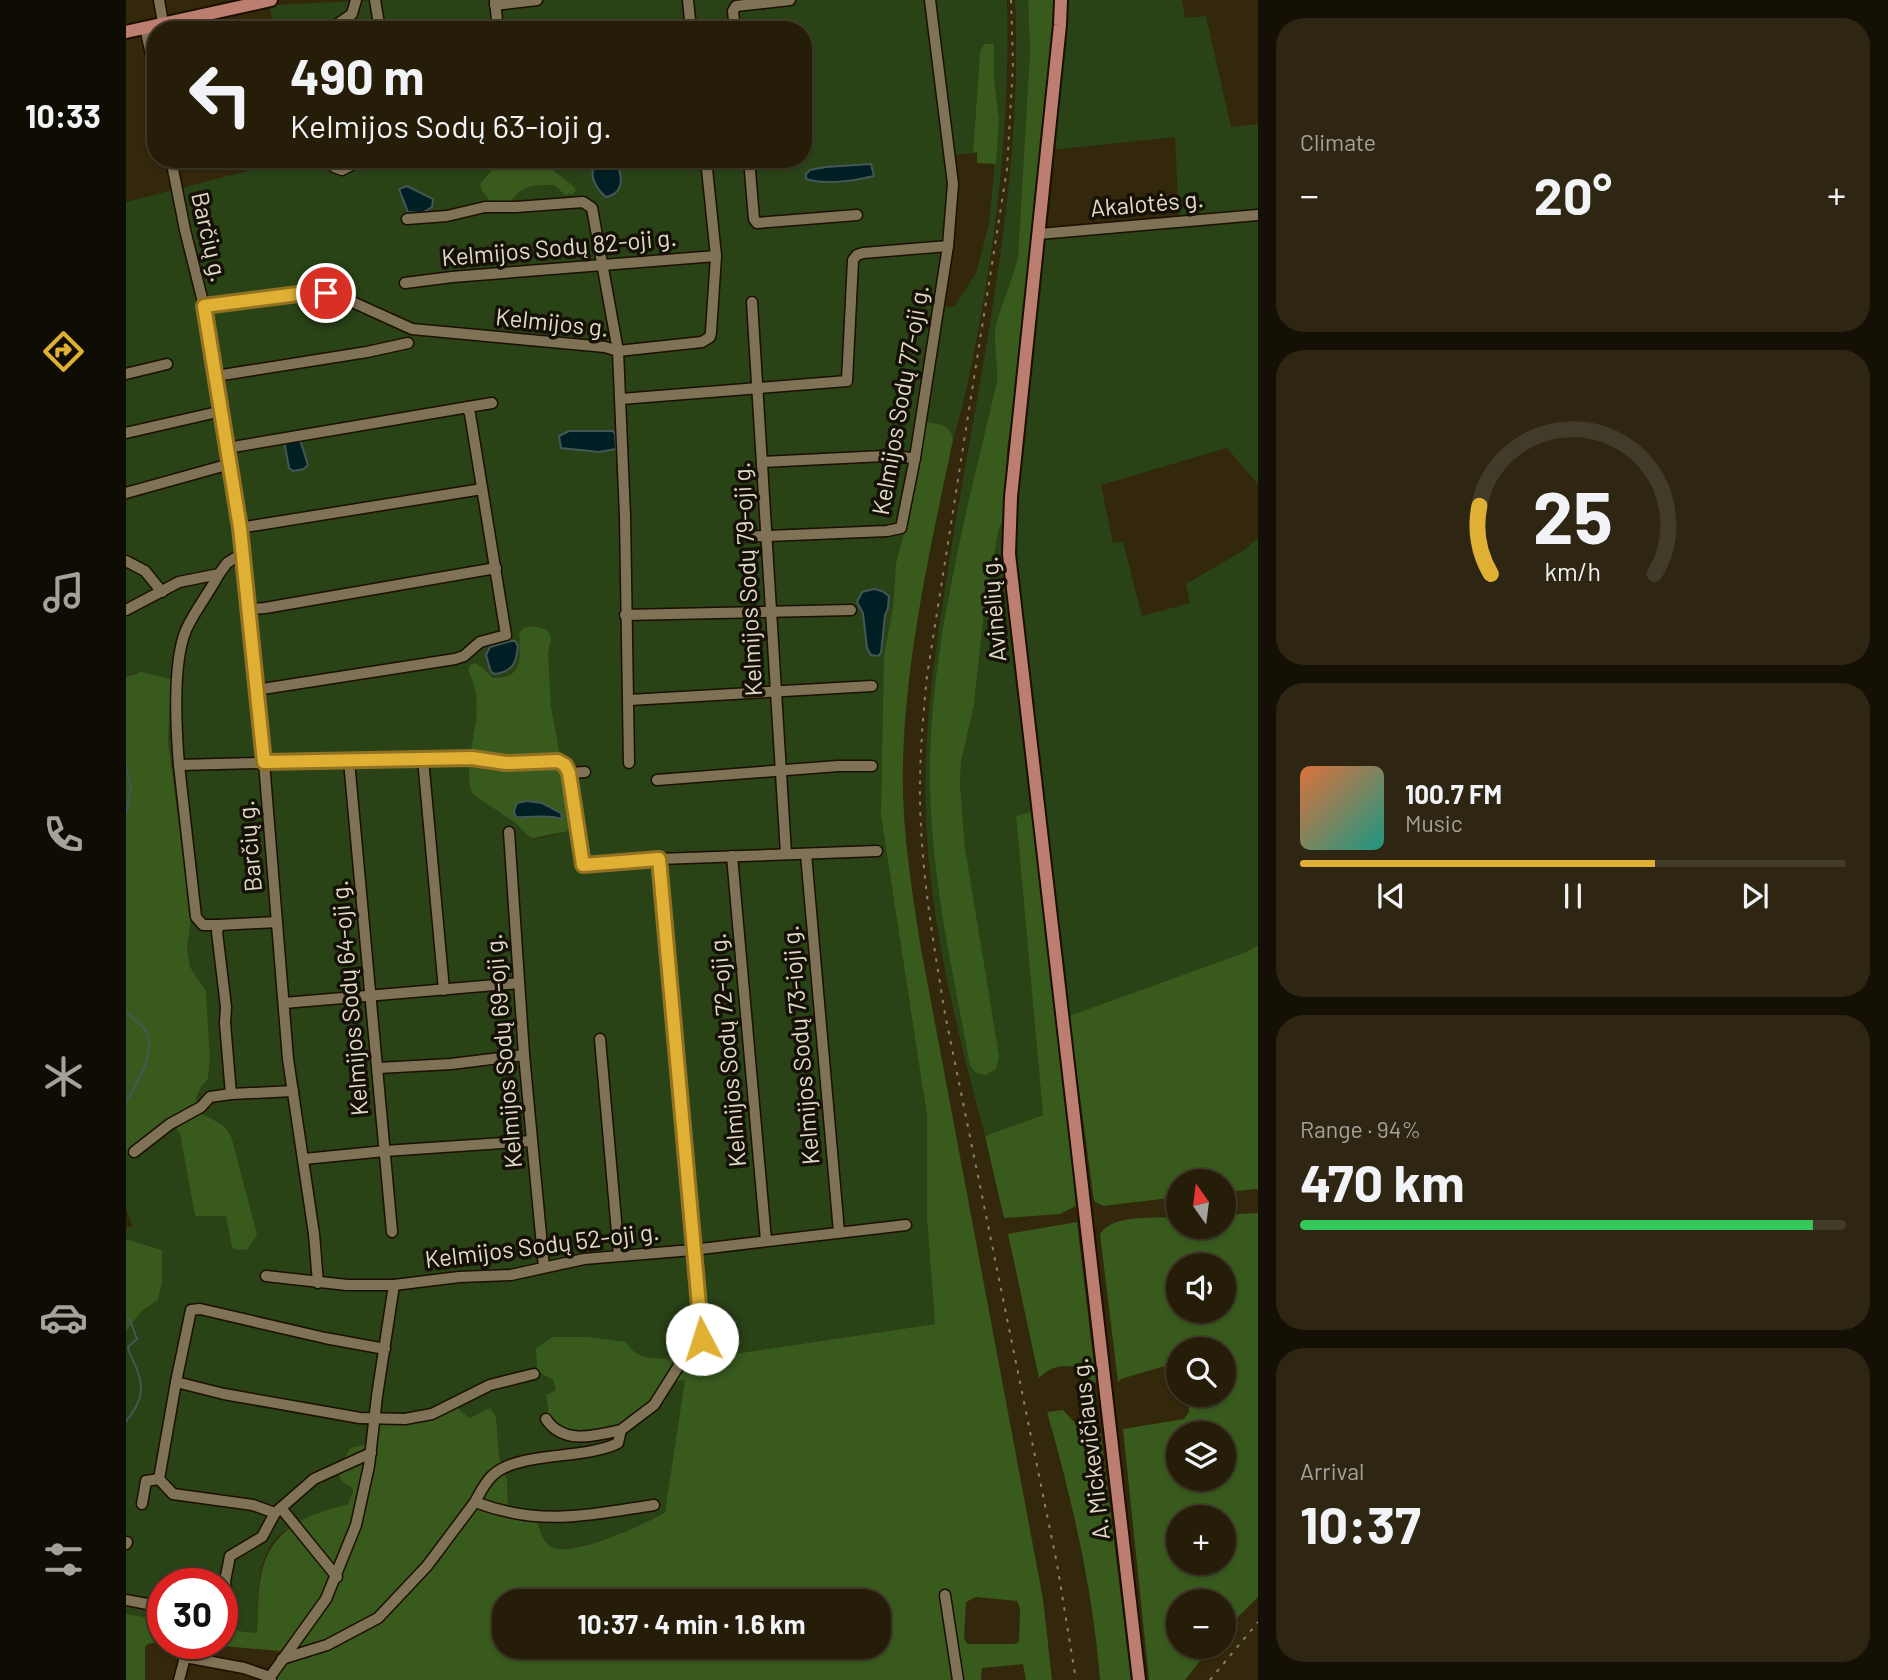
<!DOCTYPE html>
<html lang="en">
<head>
<meta charset="utf-8">
<style>
	:root { --surface:#261d09; --page:#2e2612; --text:#f1f3f6; --muted:#a4a29c; --line:#423b2a; --accent:#e0b034 }
	body { margin:0; font-family:Barlow,sans-serif; background:var(--page); color:var(--text); height:100vh; display:flex; flex-direction:column; font-size:26px; white-space:nowrap }
	* { box-sizing:border-box; margin:0 }
	p { font-size:23px; color:var(--muted) }
	.icon { flex:none; width:38px; height:38px; fill:none; stroke:currentColor; stroke-width:2; stroke-linecap:round; stroke-linejoin:round }
	.map { position:relative; flex:1; overflow:hidden }
	.side { display:flex; flex-direction:column; gap:18px; padding:18px; background:#151005; width:630px }
	.side>* { flex:none }
	.guide { position:absolute; left:21px; top:21px; width:665px; height:147px; border-radius:28px; box-shadow:0 2px 5px #0004,0 0 0 2px var(--line); background:#261d09; color:var(--text); overflow:hidden }
	.needle { width:46px; rotate:346deg }
	.tools { position:absolute; left:1040px; top:1169px; display:grid; gap:14px }
	.tools a { display:grid; place-items:center; width:70px; height:70px; border-radius:50%; background:var(--surface); box-shadow:0 2px 5px #0004,0 0 0 2px var(--line); font-size:35px }
	.speed { position:absolute; left:21px; top:1568px; display:flex; gap:14px; font-size:35px; font-weight:700; text-align:center }
	.speed>* { display:grid; place-content:center; width:91px; height:91px; border-radius:50%; background:var(--surface); box-shadow:0 2px 5px #0004,0 0 0 2px var(--line); line-height:1 }
	.speed .limit { border:10px solid #d22; background:#fff; color:#111 }
	.pin { position:absolute; display:grid; place-items:center; width:60px; height:60px; color:#fff; margin:-30px; border:4px solid #fff; border-radius:50%; box-shadow:0 2px 7px #0007 }
	.me { position:absolute; width:77px; margin:-38px; rotate:355deg; stroke-linejoin:round; filter:drop-shadow(0 0 5px #0008) }
	.turn { display:flex; align-items:center; gap:24px; height:147px; padding:0 28px; font-size:32px }
	.turn .icon { width:91px; height:91px; stroke-width:2.5 }
	.turn b { display:block; font-size:49px; line-height:60px }
	.big { font-size:52px; font-weight:700; line-height:1.1 }
	.side .widget { flex:1; display:flex; flex-direction:column; justify-content:center; gap:10px; min-width:0; padding:0 24px; border-radius:28px; background:var(--page) }
	.side .dial { align-items:center; gap:0 }
	.dial svg { height:182px; overflow:visible; fill:none; stroke:var(--line); stroke-width:7; stroke-linecap:round; text-anchor:middle }
	.dial text { fill:var(--text); stroke:none }
	.song { display:flex; align-items:center; gap:21px }
	.cover { width:84px; height:84px; border-radius:10px; background:linear-gradient(135deg,hsl(20 70% 55%),hsl(170 70% 35%)) }
	.played { height:7px; border-radius:4px; background:linear-gradient(90deg,var(--accent) 65%,var(--line) 65%) }
	.keys { display:flex; justify-content:space-around; direction:ltr }
	.heat { display:flex; justify-content:space-between; align-items:center; font-size:38px; direction:ltr }
	.charge { height:10px; border-radius:5px; background:linear-gradient(90deg,#34c759 94%,var(--line) 0) }
	.trip { position:absolute; left:366px; top:1589px; width:399px; height:70px; border-radius:28px; background:var(--surface); box-shadow:0 2px 5px #0004,0 0 0 2px var(--line); font-weight:700; line-height:70px; text-align:center }
	main { display:flex; flex:1; min-height:0 }
	.dock { display:flex; flex-direction:column; width:126px; justify-content:space-around; align-items:center; background:#0f0c04; color:var(--muted) }
	.dock .icon { width:49px; height:49px }
	.dock .on { color:var(--accent) }
	.dock b { font-size:32px; color:var(--text) }
	.map>svg:first-child { display:block }
	.green { fill:#294216; fill-rule:evenodd }
	.forest { fill:#385a1d; fill-rule:evenodd }
	.water { fill:#001f24; stroke:#445756; stroke-width:2 }
	.lines { fill:none; stroke-linecap:round; stroke-linejoin:round }
	.stream { stroke:#445756; stroke-width:2 }
	.minor-casing { stroke:#1b0f00; stroke-width:13 }
	.major-casing { stroke:#1b0f00; stroke-width:16 }
	.minor { stroke:#807256; stroke-width:10 }
	.major { stroke:#bb7e70; stroke-width:12 }
	.rail { stroke:#897f69; stroke-width:2; stroke-dasharray:3.5 7; stroke-linecap:butt }
	.route-casing { stroke:#927222; stroke-width:18 }
	.route { stroke:#e0b034; stroke-width:12 }
	.labels { text-anchor:middle; stroke-width:7; stroke-linejoin:round; paint-order:stroke }
	.street-label { font-size:24px; fill:#e1daca; stroke:#161106 }
</style>
</head>
<body>
<main>
<nav class="dock">
<b>10:33</b>
<svg class="icon on" aria-label="directions" viewBox="0 0 24 24"><path d="M12 3l9 9-9 9-9-9zM9 14v-3h6M13 9l2 2-2 2"/></svg>
<svg class="icon" aria-label="music" viewBox="0 0 24 24"><path d="M9 18V5l10-2v13"/><circle cx="6" cy="18" r="3"/><circle cx="16" cy="16" r="3"/></svg>
<svg class="icon" aria-label="phone" viewBox="0 0 24 24"><path d="M5 4h4l2 5-3 2q2 4 5 5l2-3 5 2v4C11 20 4 13 5 4z"/></svg>
<svg class="icon" aria-label="climate" viewBox="0 0 24 24"><path d="M12 3v18M4 7l16 10M4 17L20 7"/></svg>
<svg class="icon" aria-label="car" viewBox="0 0 24 24"><path d="M5 17H2v-5l4-1 3-4h7l3 4 3 1v5h-3M9 17h6M6 11h13"/><circle cx="7" cy="17" r="2"/><circle cx="17" cy="17" r="2"/></svg>
<svg class="icon" aria-label="filters" viewBox="0 0 24 24"><path d="M4 7h16M4 17h16"/><circle cx="9" cy="7" r="2"/><circle cx="15" cy="17" r="2"/></svg>
</nav>
<div class="map">
<svg width="1132" height="1680" viewBox="0 0 1132 1680">
	<rect width="100%" height="100%" fill="#33270c"/>
	<!-- green -->
	<g class="green">
		<path d="M254 0H881C884 106 874 210 855 314 847 357 840 399 827 440L823 428 778 533 770 563 755 816 801 1116V1218L809 1324 561 1361 518 1357 507 1351 411 1371 427 1380 430 1390 420 1395 423 1418 560 1380 541 1509C526 1524 442 1558 424 1546 415 1540 416 1530 411 1522 405 1514 391 1511 382 1507L381 1480 373 1457 370 1416 364 1408 343 1418 243 1443 215 1480 223 1484 227 1492 222 1504C207 1510 163 1526 153 1535 129 1557 132 1604 131 1633L96 1629V1584H37V1620L0 1614V1331L17 1310 32 1300 36 1282V1250L0 1239V1228L6 1226 0 1208V1155L43 1121 51 1126 54 1134 69 1216H101L106 1248 97 1125 75 1113 70 1098 75 1087 82 1079 84 1059 80 991 64 967 61 947 65 920 42 740 45 679 8 673 0 677V202L168 159H375L359 177 356 191 364 201 385 202C398 183 407 186 428 185L439 194 446 185 413 159H677V30H147L144 5ZM867 44 868 78 873 119 863 224 850 273 828 307 818 306 829 190V155L847 153 854 51ZM393 638 424 646C414 678 432 731 436 766 438 787 438 810 439 832 425 835 407 844 398 830L343 781 352 698 349 684 342 671 356 667 367 678C392 678 399 661 393 638Z"/>
		<path d="M889 0H902L904 51 892 256 870 341 872 361 871 381 823 590 809 697 804 781 808 845 839 848 834 784 835 762 848 705 858 612 873 528 880 515 907 811 890 816 917 1115 859 1136C826 1013 794 884 800 755 803 684 815 614 826 544 855 366 898 180 889 0Z"/>
		<path d="M938 0H1056L1059 18 1080 16 1105 127 1132 124V484L1101 448 975 485 987 543 997 541 1016 616 1064 603 1060 584 1118 550 1132 538V945L1120 952 943 1016 896 646 889 551 890 493 916 237 1053 226 1049 137 925 150Z"/>
	</g>
	<!-- forest -->
	<g class="forest">
		<path d="M902 0H930V29L895 355 881 450 880 515 873 528 858 612 848 705 835 762 834 784 839 848 873 1056 870 1069 860 1075 850 1073 844 1065C827 972 805 877 804 782 803 646 841 512 871 381 872 364 867 340 870 325 876 302 887 280 892 256L904 51Z"/>
		<path d="M859 44H868V78L873 119 870 164 851 163V152L847 153 854 51Z"/>
		<path d="M375 159H413L446 185 450 190 447 194 439 195 428 185C407 186 398 183 385 202L364 201 356 191 354 184Z"/>
		<path d="M799 422C813 424 825 424 827 440 805 544 780 655 777 762 775 823 785 883 794 943L917 1599 926 1680H900L897 1664 856 1668 855 1680H145L164 1652 64 1643H96V1629L131 1633C133 1590 129 1548 171 1523 186 1514 205 1509 222 1504L227 1492 226 1488 215 1480 212 1473 224 1448 242 1444 245 1424 329 1406 343 1418 364 1408 370 1416 373 1457 381 1480 382 1506C391 1510 406 1514 411 1523 416 1530 415 1540 424 1546 444 1559 520 1524 539 1512L559 1380 537 1385 513 1411 489 1428 460 1435 433 1429 423 1418 420 1395 430 1390 427 1380 411 1371 410 1348 427 1337H462L500 1342 507 1351 518 1357 561 1361 809 1324 801 1218V1116L755 816 758 655 767 608 770 563 778 533ZM850 1597 891 1601 894 1609 893 1642 888 1644H841L838 1638 840 1602ZM378 1601H752V1647H378Z"/>
		<path d="M408 626 421 630 425 637 422 655 425 706 436 765 440 777 447 826 439 832 407 838 402 836 392 825 347 794 344 787C338 748 363 708 342 671L344 665 349 663 356 667 367 678C399 678 394 656 393 633L398 628Z"/>
		<path d="M15 672 45 679 42 740 65 920 61 947 64 967 80 991 84 1059 82 1079 75 1087 70 1098 75 1113 97 1125 105 1136 131 1234 122 1249 112 1250 106 1248 100 1216H69L54 1134 46 1121H43L0 1155V677Z"/>
		<path d="M907 811 932 1021 950 1206 934 1214 878 1218 859 1136 917 1115 890 816Z"/>
		<path d="M1132 945V1189L1097 1192V1181H1052V1197L977 1206 968 1201 943 1016 1120 952Z"/>
		<path d="M1132 1213V1597L1097 1632V1601H1052V1647H1085L1059 1680H1023L997 1429 1058 1419 1063 1412 1061 1395H1097V1349H1052V1362L995 1379 992 1382 974 1234C988 1213 1029 1219 1052 1217V1227H1097V1215ZM1097 1265V1311H1052V1265ZM1052 1433H1097V1479H1052ZM1052 1517H1097V1563H1052Z"/>
		<path d="M951 1222 970 1382 965 1383 955 1368C938 1364 926 1365 913 1378L882 1234Z"/>
		<path d="M0 1239 36 1250V1282L32 1300 17 1310 0 1331Z"/>
		<path d="M937 1410 955 1429 975 1434 1005 1680H974C967 1590 946 1499 921 1412Z"/>
		<path d="M0 1614 37 1620V1641L22 1644 19 1647V1680H0Z"/>
	</g>
	<!-- water -->
	<g class="water">
		<path d="M472 159H487C497 172 500 193 480 197 468 187 461 172 472 159Z"/>
		<path d="M745 164 748 176C729 181 698 185 680 179V174L684 170 700 167Z"/>
		<path d="M281 186 307 199 306 207 296 213 282 212 273 189Z"/>
		<path d="M443 431H486L489 433 490 449 473 452 435 448 433 436Z"/>
		<path d="M171 439 175 443 182 465 178 469 167 471 163 468 159 446 160 443Z"/>
		<path d="M748 589 756 591 763 596 762 608 759 615 755 653 752 656 745 655 741 648 737 613 731 602 736 592Z"/>
		<path d="M385 641H389L392 646C390 664 387 671 369 674L365 672 360 655 364 647Z"/>
		<path d="M401 801 416 803 435 813 436 819C420 814 406 818 390 817L388 811 391 803Z"/>
	</g>
	<g class="lines">
		<!-- stream -->
		<g class="stream">
			<path d="M0 765 5 789 0 813"/>
			<path d="M0 1012C5 1017 13 1022 17 1027 34 1049 11 1082 0 1102"/>
			<path d="M0 1319 4 1320 11 1339 3 1346 2 1349C15 1378 24 1393 0 1421"/>
		</g>
		<defs>
			<g id="minor">
				<path d="M33 0 37 23"/>
				<path d="M249 0 254 30"/>
				<path d="M562 0 565 30"/>
				<path d="M369 1 372 30"/>
				<path d="M369 5 411 0"/>
				<path d="M19 27 30 79"/>
				<path d="M203 30 226 14 230 0"/>
				<path d="M609 30 607 11 610 6 664 0"/>
				<path d="M45 159 59 230 78 306 113 528 138 762 162 1059 188 1234 192 1283"/>
				<path d="M206 159 208 167 216 170 224 166 229 159"/>
				<path d="M623 159 628 219 631 223 731 215"/>
				<path d="M281 219 321 216 359 207H390L457 202 466 208 492 351 576 342 584 337 585 332 590 256 580 159"/>
				<path d="M913 234 1132 215"/>
				<path d="M279 283 326 277 590 256"/>
				<path d="M626 302 660 854"/>
				<path d="M78 306 195 292 222 300 286 329 479 347 492 351 499 516 503 763"/>
				<path d="M0 374 41 364"/>
				<path d="M90 376 241 352 282 343"/>
				<path d="M495 399 721 381 727 260 731 255 737 253 822 246 827 184 804 0"/>
				<path d="M0 433 96 411"/>
				<path d="M101 448 366 403"/>
				<path d="M636 462 758 456 789 458"/>
				<path d="M0 493 104 464"/>
				<path d="M113 528 356 489"/>
				<path d="M615 537 761 531 775 528 789 458 822 246"/>
				<path d="M0 561 19 571 36 592"/>
				<path d="M122 609 139 608 370 568"/>
				<path d="M0 610 53 582 93 574 101 563 117 553"/>
				<path d="M499 615 725 610"/>
				<path d="M130 690 329 659 338 656 354 642 380 635 344 414 341 407"/>
				<path d="M503 700 746 686"/>
				<path d="M297 759 318 990"/>
				<path d="M223 761 266 1232"/>
				<path d="M53 765C50 728 46 664 60 630 69 610 83 593 93 574"/>
				<path d="M443 773 459 772"/>
				<path d="M531 780 712 766H746"/>
				<path d="M383 832 398 1055 418 1267"/>
				<path d="M680 854 713 1232"/>
				<path d="M606 856 640 1240"/>
				<path d="M93 925 151 922"/>
				<path d="M158 1003 393 983"/>
				<path d="M474 1039 493 1255"/>
				<path d="M252 1068 325 1064 398 1055"/>
				<path d="M105 1094 167 1091"/>
				<path d="M8 1152 44 1124 75 1107 84 1097 105 1094 99 1023 100 1007 91 932 93 925H77L70 917 53 765 297 759 346 758 380 763 432 761 439 765 443 773 457 865 533 859 751 851"/>
				<path d="M178 1159 259 1151 405 1141"/>
				<path d="M140 1276 221 1285H268L333 1277 385 1275 458 1259 566 1250 780 1225"/>
				<path d="M50 1382 98 1394 234 1418 279 1419 306 1414 364 1385 408 1374"/>
				<path d="M420 1419C437 1445 469 1436 495 1430"/>
				<path d="M33 1479 50 1382 65 1310 74 1309 199 1338 259 1349"/>
				<path d="M16 1504 20 1481 33 1479 47 1494 127 1505 149 1513 188 1479 245 1453"/>
				<path d="M528 1505C461 1515 415 1527 349 1502 354 1493 359 1482 367 1475 393 1451 458 1460 492 1443L495 1430 528 1405 557 1359 572 1348 576 1339 533 859"/>
				<path d="M155 1508 211 1577"/>
				<path d="M0 1544 1 1542"/>
				<path d="M819 1595 832 1680"/>
				<path d="M0 1600 37 1607"/>
				<path d="M96 1618 103 1610 99 1581 104 1556 136 1537 149 1513"/>
				<path d="M156 1659 201 1645 252 1618 301 1566 349 1502"/>
				<path d="M53 1680 59 1657 118 1668 144 1677"/>
				<path d="M145 1680 144 1677 200 1599 230 1525 243 1466 251 1396 268 1285"/>
			</g>
			<g id="major">
				<path d="M935 0 934 25 885 497 883 554 1013 1680"/>
				<path d="M0 32 145 0"/>
			</g>
		</defs>
		<!-- minor casing -->
		<use href="#minor" class="minor-casing"/>
		<!-- major casing -->
		<use href="#major" class="major-casing"/>
		<!-- minor -->
		<use href="#minor" class="minor"/>
		<!-- major -->
		<use href="#major" class="major"/>
		<!-- rail -->
		<g class="rail">
			<path d="M885 0 887 65 881 169 801 676C796 726 792 776 795 827 798 890 809 952 819 1014L931 1564 950 1680"/>
			<path d="M1084 1680 1132 1622"/>
		</g>
	</g>
	<g class="lines">
		<defs>
			<path id="route" d="M200 293 188 292 78 306 114 528 138 762 346 758 380 763 432 761 439 765 443 773 457 865 533 859 576 1339"/>
		</defs>
		<!-- route casing -->
		<use href="#route" class="route-casing"/>
		<!-- route -->
		<use href="#route" class="route"/>
	</g>
	<g class="labels">
		<!-- street labels -->
		<g class="street-label">
			<text transform="translate(1021 204) rotate(-5)" y="8">Akalotės g.</text>
			<text transform="translate(83 237) rotate(77)" y="8">Barčių g.</text>
			<text transform="translate(433 248) rotate(-5)" y="8">Kelmijos Sodų 82-oji g.</text>
			<text transform="translate(426 323) rotate(6)" y="8">Kelmijos g.</text>
			<text transform="translate(775 400) rotate(-80)" y="8">Kelmijos Sodų 77-oji g.</text>
			<text transform="translate(622 579) rotate(-93)" y="8">Kelmijos Sodų 79-oji g.</text>
			<text transform="translate(868 609) rotate(-95)" y="8">Avinėlių g.</text>
			<text transform="translate(124 846) rotate(-95)" y="8">Barčių g.</text>
			<text transform="translate(224 998) rotate(-95)" y="8">Kelmijos Sodų 64-oji g.</text>
			<text transform="translate(675 1045) rotate(-95)" y="8">Kelmijos Sodų 73-ioji g.</text>
			<text transform="translate(602 1050) rotate(-95)" y="8">Kelmijos Sodų 72-oji g.</text>
			<text transform="translate(378 1051) rotate(-95)" y="8">Kelmijos Sodų 69-oji g.</text>
			<text transform="translate(416 1246) rotate(-7)" y="8">Kelmijos Sodų 52-oji g.</text>
			<text transform="translate(965 1449) rotate(-97)" y="8">A. Mickevičiaus g.</text>
		</g>
	</g>
</svg>
<div class="tools">
<a><svg class="needle" viewBox="-14 -14 28 28"><path d="M0-13l5 13h-10z" fill="#e53935"/><path d="M0 13l5-13h-10z" fill="#a4a29c"/></svg></a>
<a><svg class="icon" aria-label="sound" viewBox="0 0 24 24"><path d="M4 9h4l5-4v14l-5-4H4zM17 9q2 3 0 6"/></svg></a>
<a><svg class="icon" aria-label="search" viewBox="0 0 24 24"><circle cx="10" cy="10" r="6"/><path d="M15 15l6 6"/></svg></a>
<a><svg class="icon" aria-label="layers" viewBox="0 0 24 24"><path d="M12 4l9 5-9 5-9-5zM3 14l9 5 9-5"/></svg></a>
<a>+</a>
<a>−</a>
</div>
<div class="speed"><div class="limit">30</div></div>
<div class="pin" style="left:200px;top:293px;background:#d93025"><svg class="icon" aria-label="arrive" viewBox="0 0 24 24"><path d="M6 21V4h12l-3 4 3 4H6"/></svg></div>
<svg class="me" style="left:576px;top:1339px" viewBox="-20 -20 40 40"><circle r="19" fill="#fff"/><path d="M0-13L10 11 0 6-10 11z" fill="#e0b034"/></svg>
<div class="trip">10:37 · 4 min · 1.6 km</div>
<div class="guide">
<div class="turn"><svg class="icon" aria-label="left" viewBox="0 0 24 24"><path d="M17 20v-9H6M10 6l-5 5 5 5"/></svg><div><b>490 m</b>Kelmijos Sodų 63-ioji g.</div></div>
</div>
</div>
<section class="side">
<div class="widget"><p>Climate</p>
<div class="heat"><a>−</a><b class="big">20°</b><a>+</a></div>
</div>
<div class="widget dial"><svg viewBox="0 0 100 80">
<path d="M14 69A42 42 0 1 1 86 69"/>
<path d="M14 69A42 42 0 0 1 9 39" stroke="#e0b034"/>
<text x="50" y="56" font-size="32" font-weight="700">25</text>
<text x="50" y="72" font-size="11">km/h</text>
</svg></div>
<div class="widget">
<div class="song"><i class="cover"></i><div><b>100.7 FM</b><p>Music</p></div></div>
<div class="played"></div>
<div class="keys"><svg class="icon" aria-label="previous" viewBox="0 0 24 24"><path d="M18 5L8 12l10 7zM5 5v14"/></svg><svg class="icon" aria-label="pause" viewBox="0 0 24 24"><path d="M8 5v14M16 5v14"/></svg><svg class="icon" aria-label="next" viewBox="0 0 24 24"><path d="M6 5l10 7-10 7zM19 5v14"/></svg></div>
</div>
<div class="widget"><p>Range · 94%</p><b class="big">470 km</b><div class="charge"></div></div>
<div class="widget"><p>Arrival</p><b class="big">10:37</b></div>
</section>
</main>
</body>
</html>
